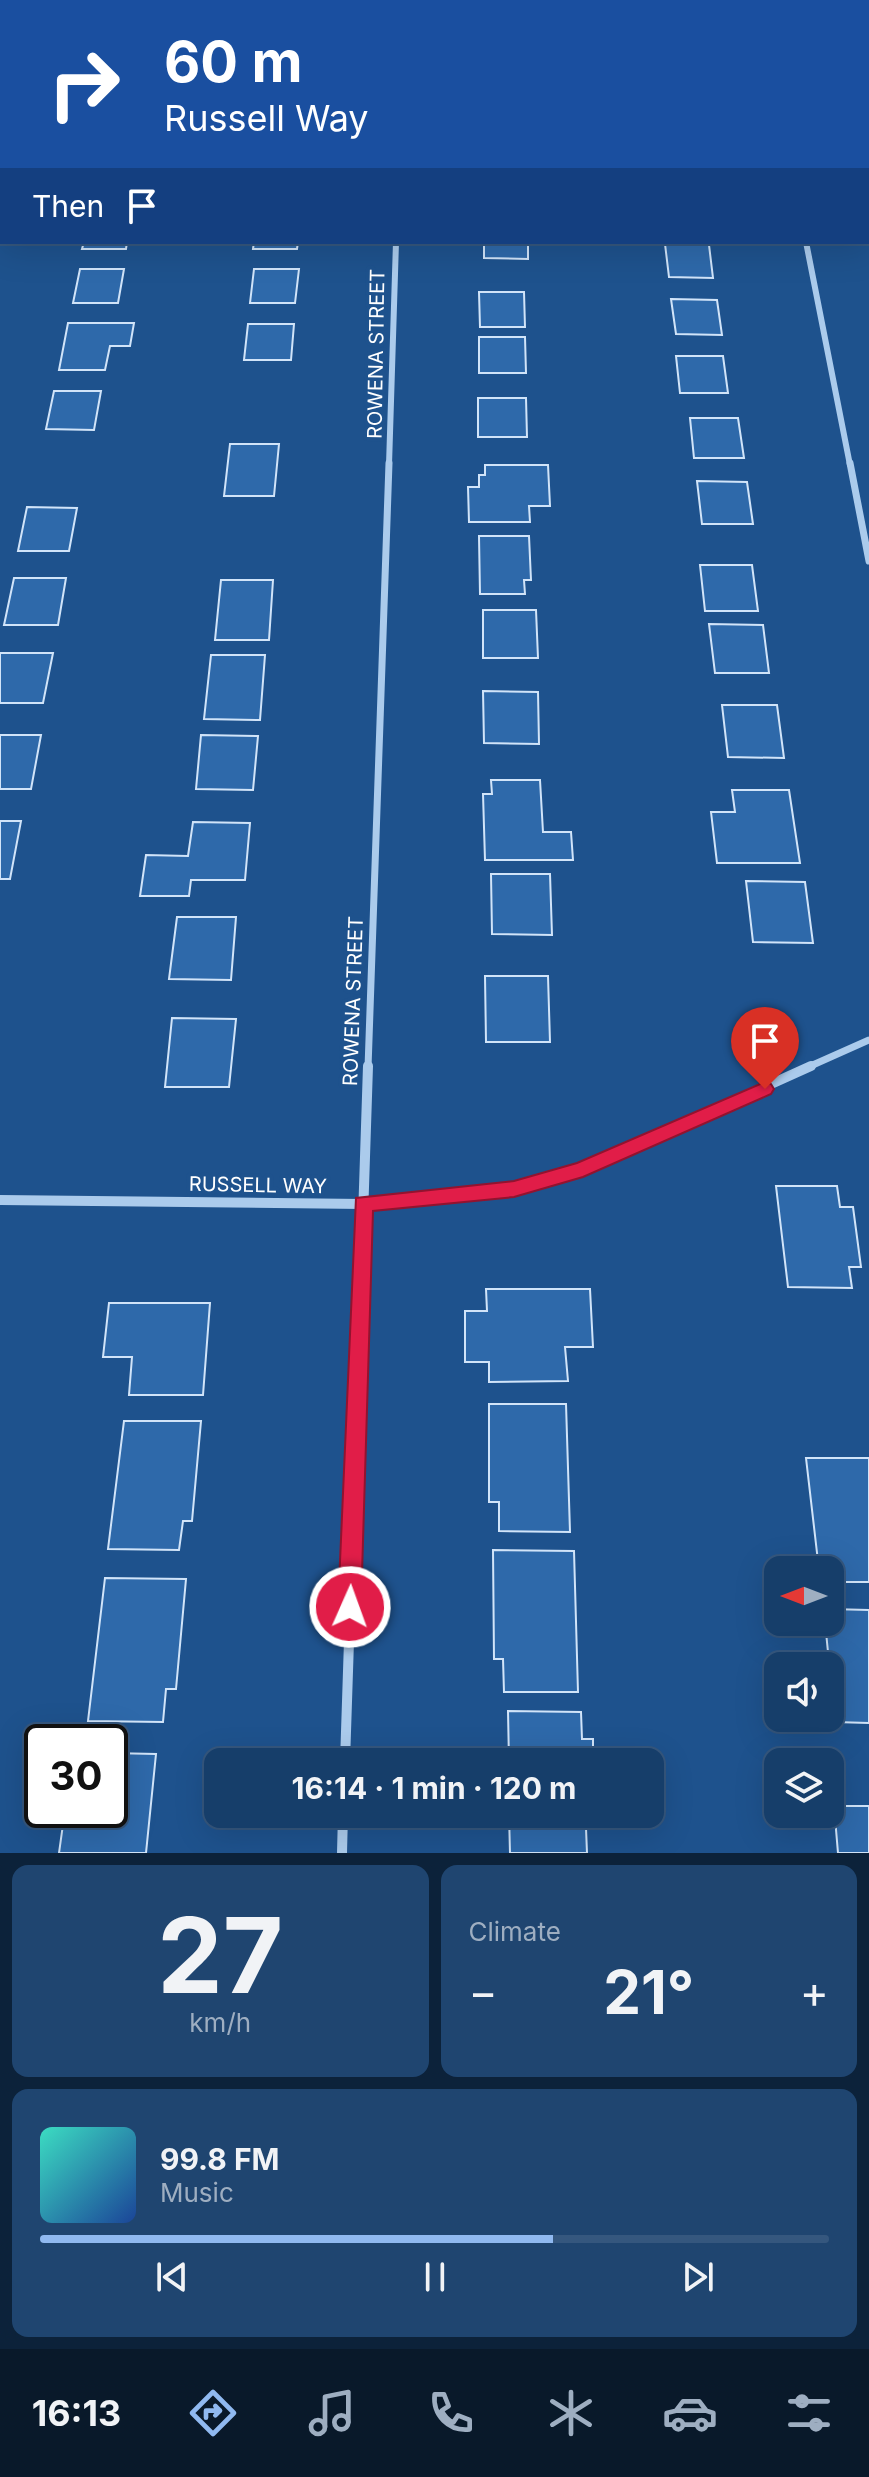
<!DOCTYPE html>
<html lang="en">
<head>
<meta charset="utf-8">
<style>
	:root { --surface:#163e6a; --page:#1f4570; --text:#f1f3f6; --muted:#9eaec1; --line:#35577e; --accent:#90b9f0 }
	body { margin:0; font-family:Inter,sans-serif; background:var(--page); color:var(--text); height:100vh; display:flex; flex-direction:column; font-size:30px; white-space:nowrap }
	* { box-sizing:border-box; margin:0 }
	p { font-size:26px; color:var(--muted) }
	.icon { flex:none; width:44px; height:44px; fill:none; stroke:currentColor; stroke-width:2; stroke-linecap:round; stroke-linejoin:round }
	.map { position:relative; height:1853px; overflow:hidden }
	.side { display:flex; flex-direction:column; gap:12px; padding:12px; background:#0c223a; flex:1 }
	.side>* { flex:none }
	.guide { position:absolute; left:0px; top:0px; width:870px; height:244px; box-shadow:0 8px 32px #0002,0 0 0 2px var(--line); background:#1a4fa0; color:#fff; overflow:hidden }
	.needle { width:52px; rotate:270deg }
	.controls { position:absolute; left:764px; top:1556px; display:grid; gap:16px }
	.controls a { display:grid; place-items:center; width:80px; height:80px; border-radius:16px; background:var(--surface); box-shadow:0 8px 32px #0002,0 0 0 2px var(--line); font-size:40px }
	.speed { position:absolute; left:24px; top:1724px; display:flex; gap:16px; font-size:40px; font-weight:700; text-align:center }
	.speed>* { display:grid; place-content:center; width:104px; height:104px; border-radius:50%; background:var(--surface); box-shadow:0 8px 32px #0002,0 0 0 2px var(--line); line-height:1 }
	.speed .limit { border:4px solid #111; border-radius:12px; background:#fff; color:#111 }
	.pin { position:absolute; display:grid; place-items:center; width:68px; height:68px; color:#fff; margin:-82px -34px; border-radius:50% 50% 50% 0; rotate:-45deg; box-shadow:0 0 8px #0007 }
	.pin .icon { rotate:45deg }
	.me { position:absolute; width:88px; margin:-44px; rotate:2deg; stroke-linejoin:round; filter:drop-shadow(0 0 6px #0008) }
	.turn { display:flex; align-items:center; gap:28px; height:168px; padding:0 32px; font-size:36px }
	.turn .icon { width:104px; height:104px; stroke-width:2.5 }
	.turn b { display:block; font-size:56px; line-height:68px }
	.then { display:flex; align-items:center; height:76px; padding:0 32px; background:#0003; gap:16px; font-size:30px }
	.big { font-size:60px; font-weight:700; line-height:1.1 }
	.side .tile { flex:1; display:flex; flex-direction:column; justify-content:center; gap:12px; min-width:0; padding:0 28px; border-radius:16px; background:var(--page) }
	.side .dial { align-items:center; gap:0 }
	.dial b { font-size:104px; line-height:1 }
	.song { display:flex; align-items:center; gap:24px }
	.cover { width:96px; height:96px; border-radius:12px; background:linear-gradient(135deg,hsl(170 70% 55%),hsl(220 70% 35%)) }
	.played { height:8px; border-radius:4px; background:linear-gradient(90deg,var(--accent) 65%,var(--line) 65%) }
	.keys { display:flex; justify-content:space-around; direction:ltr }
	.heat { display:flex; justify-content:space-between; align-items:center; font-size:44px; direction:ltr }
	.side .tiles { flex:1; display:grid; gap:12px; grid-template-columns:1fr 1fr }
	.tile:last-child { grid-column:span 2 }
	.trip { position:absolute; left:204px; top:1748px; width:460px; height:80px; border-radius:16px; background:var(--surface); box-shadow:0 8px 32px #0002,0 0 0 2px var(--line); font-weight:700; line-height:80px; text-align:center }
	.tab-bar { display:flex; height:128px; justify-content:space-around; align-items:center; background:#09192a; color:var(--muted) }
	.tab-bar .icon { width:56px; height:56px }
	.tab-bar .selected { color:var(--accent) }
	.tab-bar b { font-size:36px; color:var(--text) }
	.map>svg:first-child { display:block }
	.building { fill:#2e69aa; stroke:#d1e4f9; stroke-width:2 }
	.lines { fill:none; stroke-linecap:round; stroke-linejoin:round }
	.street-far2 { stroke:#abcbec; stroke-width:6 }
	.street-far1 { stroke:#abcbec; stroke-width:7 }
	.street { stroke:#abcbec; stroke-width:10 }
	.route { fill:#e11d48; stroke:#92132f; stroke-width:2 }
	.labels { text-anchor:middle; stroke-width:8; stroke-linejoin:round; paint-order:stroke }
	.street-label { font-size:20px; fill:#fff; stroke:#1e528d }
</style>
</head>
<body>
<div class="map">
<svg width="869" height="1853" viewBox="0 0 869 1853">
	<rect width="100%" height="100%" fill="#1e528d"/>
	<!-- building -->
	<g class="building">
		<path d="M84 242H127L126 249H82Z"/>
		<path d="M254 242H298L297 249H253Z"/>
		<path d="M484 242H528V259L484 258Z"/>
		<path d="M665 244 709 245 713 278 669 277Z"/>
		<path d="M80 269H124L118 303H73Z"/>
		<path d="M254 269H299L295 303H250Z"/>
		<path d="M479 292H524L525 327H480Z"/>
		<path d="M671 299 717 300 722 335 676 334Z"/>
		<path d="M68 323H134L130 346H110L105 370H59Z"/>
		<path d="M248 324H294L291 360H244Z"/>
		<path d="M479 337H525L526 373H479Z"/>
		<path d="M676 356H723L728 393H680Z"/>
		<path d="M54 391H101L94 430 46 429Z"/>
		<path d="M478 398H526L527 437H478Z"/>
		<path d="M690 418H738L744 458H694Z"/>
		<path d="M230 444H279L274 496H224Z"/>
		<path d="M485 465H548L550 506H529L530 522H469L468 487H479V475H485Z"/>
		<path d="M697 481 747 482 753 524H702Z"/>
		<path d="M27 507 77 508 69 551H18Z"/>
		<path d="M479 536H529L531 580H524L525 594H480Z"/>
		<path d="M700 565H752L758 611H705Z"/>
		<path d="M14 578H66L58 625H4Z"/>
		<path d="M221 580H273L269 640H215Z"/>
		<path d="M483 610H536L538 658H483Z"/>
		<path d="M709 624 763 625 769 673H715Z"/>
		<path d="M0 653H53L43 703H0Z"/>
		<path d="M211 655H265L260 720 204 719Z"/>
		<path d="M483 691 538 692 539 744 484 743Z"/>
		<path d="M722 705H777L784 758 728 757Z"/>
		<path d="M0 735H41L31 789H0Z"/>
		<path d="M201 735 258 736 253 790 196 789Z"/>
		<path d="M491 780H540L543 832H571L573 860H485L483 794H492Z"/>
		<path d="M732 790H789L800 863H717L711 812H735Z"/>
		<path d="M0 821H21L10 879H0Z"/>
		<path d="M193 822 250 823 245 880H191L189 896H140L146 855 188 856Z"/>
		<path d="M491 874H550L552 935 492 934Z"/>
		<path d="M746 881 805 882 813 943 753 942Z"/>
		<path d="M177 917H236L231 980 169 979Z"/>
		<path d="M485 976H548L550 1042H486Z"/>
		<path d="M172 1018 236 1019 229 1087H165Z"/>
		<path d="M776 1186H837L840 1207H853L861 1267H849L852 1288 788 1287Z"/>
		<path d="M486 1289H590L593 1347H565L568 1381 489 1382V1362H465V1311H487Z"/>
		<path d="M109 1303H210L203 1395H129L132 1357H103Z"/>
		<path d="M489 1404H566L570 1532 499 1531V1502H489Z"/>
		<path d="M124 1421H201L192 1521H183L179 1550 108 1549Z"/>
		<path d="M806 1458H869V1582H830V1570H819Z"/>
		<path d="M493 1550 574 1551 578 1692H504L503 1659H494Z"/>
		<path d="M105 1578 186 1579 176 1689H166L163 1722 88 1721Z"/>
		<path d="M830 1609 869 1610V1723L835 1722 825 1622H830Z"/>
		<path d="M508 1711 581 1712 582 1739H593V1762H509Z"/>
		<path d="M110 1753 156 1754 146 1853H59L65 1810H110Z"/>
		<path d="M834 1806H869V1853H838Z"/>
		<path d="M509 1814H595L596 1829 586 1828 587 1853H510Z"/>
	</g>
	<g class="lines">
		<!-- street-far2 -->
		<g class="street-far2">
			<path d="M0 208 2 200"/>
			<path d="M806 242 850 465"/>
			<path d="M389 465 396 242"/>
		</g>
		<!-- street-far1 -->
		<g class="street-far1">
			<path d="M850 463 869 561"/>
			<path d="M368 1068 389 463"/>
			<path d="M806 1068 869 1040"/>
		</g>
		<!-- street -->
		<g class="street">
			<path d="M0 1200 363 1204 514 1189 583 1169 811 1066"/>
			<path d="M345 1762 368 1066"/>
			<path d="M342 1853 343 1814"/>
		</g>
	</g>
	<!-- route -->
	<path class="route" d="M765 1082 771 1084 774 1089 771 1094 583 1177 514 1197 373 1211 361 1607 358 1614 350 1617 342 1614 338 1607 356 1198 514 1181 577 1163Z"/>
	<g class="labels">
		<!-- street labels -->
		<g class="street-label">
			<text transform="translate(376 354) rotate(-89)" y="7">ROWENA STREET</text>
			<text transform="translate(353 1001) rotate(-88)" y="7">ROWENA STREET</text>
			<text transform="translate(258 1185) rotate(1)" y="7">RUSSELL WAY</text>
		</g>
	</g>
</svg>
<div class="controls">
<a><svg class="needle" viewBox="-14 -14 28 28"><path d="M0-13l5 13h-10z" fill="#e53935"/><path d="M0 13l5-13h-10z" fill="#9eaec1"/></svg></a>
<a><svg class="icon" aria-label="sound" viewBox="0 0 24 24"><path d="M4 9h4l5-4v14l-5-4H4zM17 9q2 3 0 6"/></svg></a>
<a><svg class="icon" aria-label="layers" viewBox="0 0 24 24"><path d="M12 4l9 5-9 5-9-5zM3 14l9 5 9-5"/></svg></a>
</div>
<div class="speed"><div class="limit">30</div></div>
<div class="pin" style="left:765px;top:1089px;background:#d93025"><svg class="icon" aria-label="arrive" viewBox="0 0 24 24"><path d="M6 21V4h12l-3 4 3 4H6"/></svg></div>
<svg class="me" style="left:350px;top:1607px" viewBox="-20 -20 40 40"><circle r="17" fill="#e11d48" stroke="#fff" stroke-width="3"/><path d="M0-11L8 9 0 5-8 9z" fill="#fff"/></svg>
<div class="trip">16:14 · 1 min · 120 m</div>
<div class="guide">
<div class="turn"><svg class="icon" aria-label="right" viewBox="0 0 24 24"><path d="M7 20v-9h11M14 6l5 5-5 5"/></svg><div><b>60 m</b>Russell Way</div></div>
<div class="then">Then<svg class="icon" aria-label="arrive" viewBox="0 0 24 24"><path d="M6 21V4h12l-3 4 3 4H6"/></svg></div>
</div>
</div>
<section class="side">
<div class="tiles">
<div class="tile dial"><b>27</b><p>km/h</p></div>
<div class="tile"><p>Climate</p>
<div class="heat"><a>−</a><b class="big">21°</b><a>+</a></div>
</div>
<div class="tile">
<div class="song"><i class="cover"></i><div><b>99.8 FM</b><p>Music</p></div></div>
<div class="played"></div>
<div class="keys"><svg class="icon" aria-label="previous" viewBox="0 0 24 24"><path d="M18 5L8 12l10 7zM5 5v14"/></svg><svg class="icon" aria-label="pause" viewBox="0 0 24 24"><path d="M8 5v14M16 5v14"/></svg><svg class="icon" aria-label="next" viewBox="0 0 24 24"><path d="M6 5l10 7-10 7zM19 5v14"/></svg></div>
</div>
</div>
</section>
<nav class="tab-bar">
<b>16:13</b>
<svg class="icon selected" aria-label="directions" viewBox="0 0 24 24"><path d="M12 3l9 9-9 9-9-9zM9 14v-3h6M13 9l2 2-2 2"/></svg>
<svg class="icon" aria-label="music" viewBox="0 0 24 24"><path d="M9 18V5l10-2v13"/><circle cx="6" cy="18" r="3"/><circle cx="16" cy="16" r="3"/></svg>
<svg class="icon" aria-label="phone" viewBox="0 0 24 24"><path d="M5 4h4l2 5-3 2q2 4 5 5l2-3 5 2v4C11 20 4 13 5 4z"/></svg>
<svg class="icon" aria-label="climate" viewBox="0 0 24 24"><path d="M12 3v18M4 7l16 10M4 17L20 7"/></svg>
<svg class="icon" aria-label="car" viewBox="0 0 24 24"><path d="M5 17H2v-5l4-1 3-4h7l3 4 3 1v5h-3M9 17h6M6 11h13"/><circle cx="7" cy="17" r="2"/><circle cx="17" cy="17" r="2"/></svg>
<svg class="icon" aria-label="filters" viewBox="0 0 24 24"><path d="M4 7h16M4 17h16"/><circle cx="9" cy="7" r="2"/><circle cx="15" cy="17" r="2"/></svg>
</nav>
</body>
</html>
